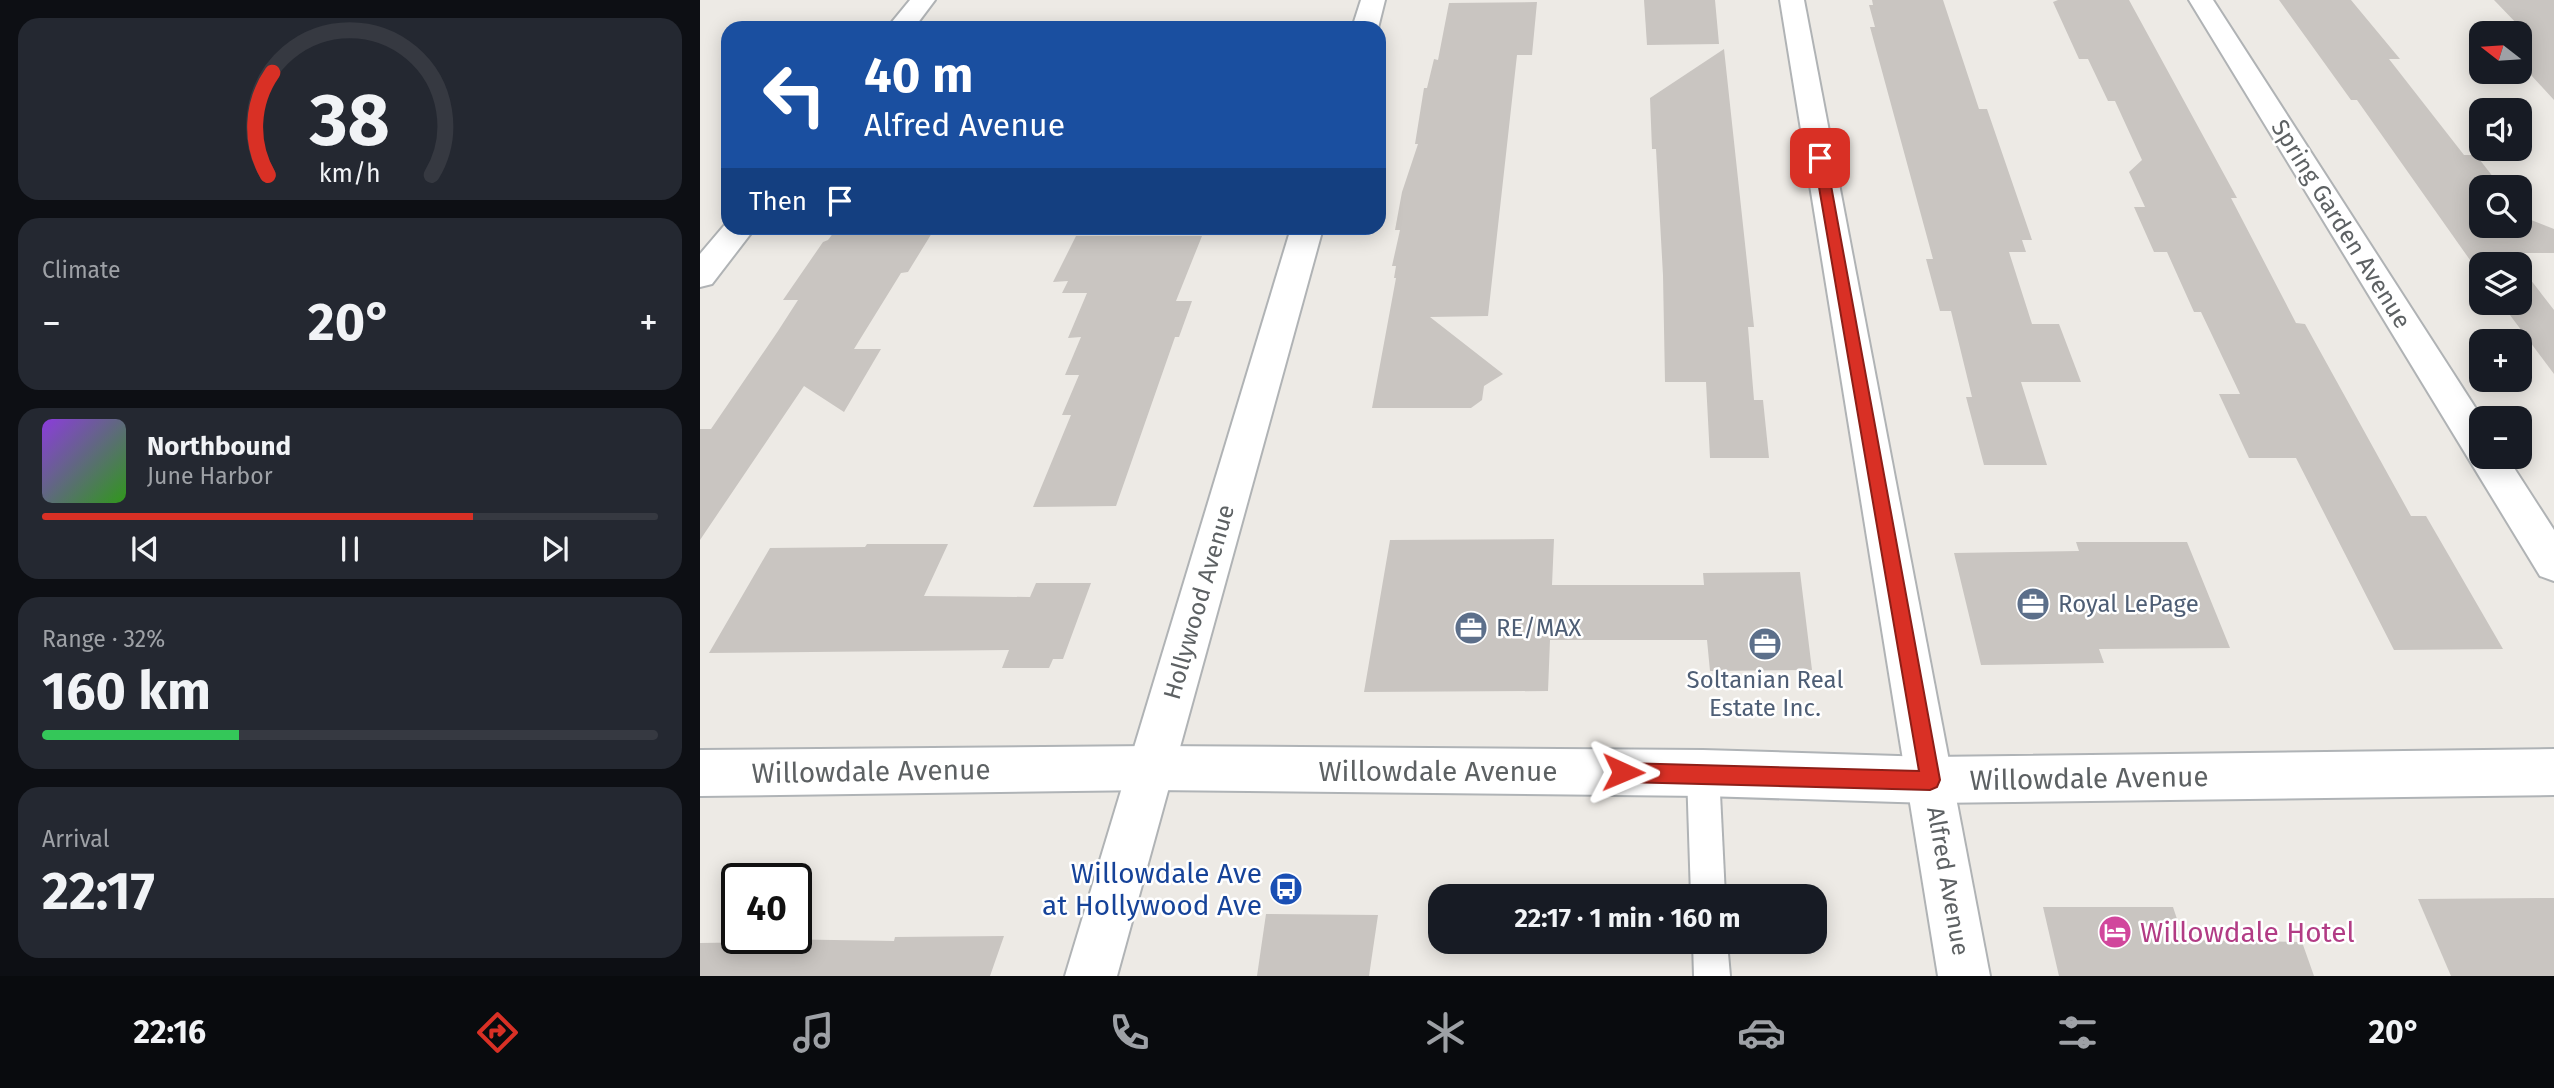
<!DOCTYPE html>
<html lang="en">
<head>
<meta charset="utf-8">
<style>
	:root { --surface:#171b24; --page:#242831; --text:#f1f3f6; --muted:#9ea1a6; --line:#363941; --accent:#d93025 }
	body { margin:0; font-family:"Fira Sans",sans-serif; background:var(--page); color:var(--text); height:100vh; display:flex; flex-direction:column; font-size:26px; white-space:nowrap }
	* { box-sizing:border-box; margin:0 }
	p { font-size:23px; color:var(--muted) }
	.icon { flex:none; width:38px; height:38px; fill:none; stroke:currentColor; stroke-width:2; stroke-linecap:round; stroke-linejoin:round }
	.map { position:relative; flex:1; overflow:hidden }
	.side { display:flex; flex-direction:column; gap:18px; padding:18px; background:#0d0f14; width:700px }
	.side>* { flex:none }
	.banner { position:absolute; left:21px; top:21px; width:665px; height:214px; border-radius:21px; box-shadow:0 4px 18px #0003; background:#1a4fa0; color:#fff; overflow:hidden }
	.needle { width:46px; rotate:287deg }
	.buttons { position:absolute; left:1769px; top:21px; display:grid; gap:14px }
	.buttons a { display:grid; place-items:center; width:63px; height:63px; border-radius:14px; background:var(--surface); box-shadow:0 4px 18px #0003; font-size:35px }
	.speed { position:absolute; left:21px; top:863px; display:flex; gap:14px; font-size:35px; font-weight:700; text-align:center }
	.speed>* { display:grid; place-content:center; width:91px; height:91px; border-radius:50%; background:var(--surface); box-shadow:0 4px 18px #0003; line-height:1 }
	.speed .limit { border:4px solid #111; border-radius:10px; background:#fff; color:#111 }
	.pin { position:absolute; display:grid; place-items:center; width:60px; height:60px; color:#fff; margin:-30px; border-radius:14px; box-shadow:0 4px 10px #0006 }
	.me { position:absolute; width:77px; margin:-38px; rotate:91deg; stroke-linejoin:round; filter:drop-shadow(0 0 5px #0008) }
	.turn { display:flex; align-items:center; gap:24px; height:147px; padding:0 28px; font-size:32px }
	.turn .icon { width:91px; height:91px; stroke-width:2.5 }
	.turn b { display:block; font-size:49px; line-height:60px }
	.then { display:flex; align-items:center; height:66px; padding:0 28px; background:#0003; gap:14px; font-size:26px }
	.big { font-size:52px; font-weight:700; line-height:1.1 }
	.side .tile { flex:1; display:flex; flex-direction:column; justify-content:center; gap:10px; min-width:0; padding:0 24px; border-radius:21px; background:var(--page) }
	.side .dial { align-items:center; gap:0 }
	.dial svg { height:182px; overflow:visible; fill:none; stroke:var(--line); stroke-width:7; stroke-linecap:round; text-anchor:middle }
	.dial text { fill:var(--text); stroke:none }
	.song { display:flex; align-items:center; gap:21px }
	.cover { width:84px; height:84px; border-radius:10px; background:linear-gradient(135deg,hsl(270 70% 55%),hsl(110 70% 35%)) }
	.played { height:7px; border-radius:4px; background:linear-gradient(90deg,var(--accent) 70%,var(--line) 70%) }
	.keys { display:flex; justify-content:space-around; direction:ltr }
	.heat { display:flex; justify-content:space-between; align-items:center; font-size:38px; direction:ltr }
	.charge { height:10px; border-radius:5px; background:linear-gradient(90deg,#34c759 32%,var(--line) 0) }
	.trip { position:absolute; left:728px; top:884px; width:399px; height:70px; border-radius:21px; background:var(--surface); box-shadow:0 4px 18px #0003; font-weight:700; line-height:70px; text-align:center }
	.tabs { display:flex; height:112px; justify-content:space-around; align-items:center; background:#090b0e; color:var(--muted) }
	.tabs .icon { width:49px; height:49px }
	.tabs .active { color:var(--accent) }
	.tabs b { font-size:32px; color:var(--text) }
	main { display:flex; flex:1; min-height:0 }
	.map>svg:first-child { display:block }
	.building { fill:#c9c5c1 }
	.lines { fill:none; stroke-linecap:round; stroke-linejoin:round }
	.lane-casing { stroke:#b0b3b5; stroke-width:4 }
	.street-casing { stroke:#b0b3b5; stroke-width:4 }
	.secondary-casing { stroke:#afb3b6; stroke-width:4 }
	.lane { fill:#fff; fill-rule:evenodd }
	.street { fill:#fff; fill-rule:evenodd }
	.secondary { fill:#fff; fill-rule:evenodd }
	.route { fill:#d93025; stroke:#8d1f18; stroke-width:2 }
	.labels { text-anchor:middle; stroke-width:5; stroke-linejoin:round; paint-order:stroke }
	.street-label { font-size:24px; fill:#5d6163; stroke:#fff }
	.service-label { font-size:24px; fill:#4e5e75; stroke:#fff; text-anchor:start }
	.near-street-label { font-size:28px; fill:#5d6163; stroke:#fff }
	.near-transit-label { font-size:28px; fill:#164399; stroke:#fff; text-anchor:end }
	.near-hotel-label { font-size:28px; fill:#b23c85; stroke:#fff; text-anchor:start }
</style>
</head>
<body>
<main>
<section class="side">
<div class="tile dial"><svg viewBox="0 0 100 80">
<path d="M14 69A42 42 0 1 1 86 69"/>
<path d="M14 69A42 42 0 0 1 16 24" stroke="#d93025"/>
<text x="50" y="56" font-size="32" font-weight="700">38</text>
<text x="50" y="72" font-size="11">km/h</text>
</svg></div>
<div class="tile"><p>Climate</p>
<div class="heat"><a>−</a><b class="big">20°</b><a>+</a></div>
</div>
<div class="tile">
<div class="song"><i class="cover"></i><div><b>Northbound</b><p>June Harbor</p></div></div>
<div class="played"></div>
<div class="keys"><svg class="icon" aria-label="previous" viewBox="0 0 24 24"><path d="M18 5L8 12l10 7zM5 5v14"/></svg><svg class="icon" aria-label="pause" viewBox="0 0 24 24"><path d="M8 5v14M16 5v14"/></svg><svg class="icon" aria-label="next" viewBox="0 0 24 24"><path d="M6 5l10 7-10 7zM19 5v14"/></svg></div>
</div>
<div class="tile"><p>Range · 32%</p><b class="big">160 km</b><div class="charge"></div></div>
<div class="tile"><p>Arrival</p><b class="big">22:17</b></div>
</section>
<div class="map">
<svg width="1854" height="976" viewBox="0 0 1854 976">
	<rect width="100%" height="100%" fill="#edeae5"/>
	<!-- building -->
	<g class="building">
		<path d="M944 0H1015L1019 44 947 45Z"/>
		<path d="M1172 0H1243L1279 109H1287L1332 240H1322L1326 252H1309L1332 324H1359L1381 382H1321L1347 465H1284L1266 397H1272L1251 311H1240L1226 259H1233L1170 27H1175L1169 5H1173Z"/>
		<path d="M1358 0H1429L1537 198H1531L1596 323 1605 324 1711 516H1726L1803 649 1694 650 1596 458H1549L1519 394H1540L1501 312H1494L1467 252H1454L1434 207H1445L1429 172 1442 160 1415 101H1408L1388 59H1379L1353 2Z"/>
		<path d="M1579 0H1651L1700 59H1689L1764 155H1776L1801 187H1782V226H1820L1821 207 1831 220 1854 229V253H1810L1818 264H1782V277L1657 100H1651Z"/>
		<path d="M1794 0H1854V100L1820 63V33H1793L1787 27H1820Z"/>
		<path d="M837 2 832 55H817L788 316 730 317 803 374 784 386 782 400 771 408H672L696 278H694L696 266H692L700 230H695L702 192 718 144H715L724 88H727L734 59 738 60 749 3Z"/>
		<path d="M1024 49 1054 327H1048L1054 400H1063L1069 458H1010L1006 382H965L963 275 956 149H952L950 98Z"/>
		<path d="M137 228H235L208 272 201 273 154 349H181L144 412 104 386 0 540V429H11L78 331 98 300H83L123 242 128 240Z"/>
		<path d="M376 236H502L476 301H492L479 337H475L416 506 333 507 371 415H362L379 375H365L381 337 368 338 387 293H362L368 281 353 282Z"/>
		<path d="M1820 266 1854 310V374L1801 303H1820Z"/>
		<path d="M854 539 852 585H1004L1003 573 1100 572 1112 670 1010 671 1007 640H850L848 691 664 692 690 540Z"/>
		<path d="M1376 542H1487L1530 648 1399 649 1404 663 1281 665 1254 553 1379 551Z"/>
		<path d="M167 544H248L224 596 330 597 336 583H391L363 659H353L349 668H302L309 650 9 653 70 548 165 547Z"/>
		<path d="M1854 898V976H1751L1718 899Z"/>
		<path d="M1343 907H1473L1484 940 1602 942 1614 976H1359Z"/>
		<path d="M566 914 678 915 669 976H557Z"/>
		<path d="M304 936 290 976H0V943L72 942 73 939 194 941 195 937Z"/>
	</g>
	<g class="lines">
		<defs>
			<g id="lane">
				<path d="M1003 758 1014 762 1019 773 1025 896H991L987 773 992 762Z"/>
				<path d="M993 942H1027L1030 976H994Z"/>
			</g>
			<g id="street">
				<path d="M210 0H235L214 28H187Z"/>
				<path d="M661 0H685L678 28H652Z"/>
				<path d="M1080 0H1104L1290 976H1238Z"/>
				<path d="M1489 0H1513L1782 418V457H1807L1854 530V581L1840 576Z"/>
				<path d="M28 221V228H55L12 284 0 287V254Z"/>
				<path d="M591 228H623L417 976H365Z"/>
			</g>
			<path id="secondary" d="M452 746 1003 750 1230 757 1854 749V795L1230 803 1003 796 452 790 0 796V750Z"/>
		</defs>
		<!-- lane casing -->
		<use href="#lane" class="lane-casing"/>
		<!-- street casing -->
		<use href="#street" class="street-casing"/>
		<!-- secondary casing -->
		<use href="#secondary" class="secondary-casing"/>
		<!-- lane -->
		<use href="#lane" class="lane"/>
		<!-- street -->
		<use href="#street" class="street"/>
		<!-- secondary -->
		<use href="#secondary" class="secondary"/>
	</g>
	<!-- route -->
	<path class="route" d="M1120 154 1126 158 1240 780 1237 787 1230 790 923 782 917 779 914 772 917 766 923 763 1219 771 1114 158Z"/>
	<!-- icons -->
	<defs>
		<symbol id="office-disc" viewBox="-11 -11 22 22"><circle r="9.5" fill="#5c6f8a" stroke="#fff"/><path d="M-6-3h4V-5.5h4V-3h4V5H-6ZM-1-4.5V-3h2v-1.5ZM-6 0V1H6V0Z" fill="#fff"/></symbol>
		<symbol id="bus-disc" viewBox="-11 -11 22 22"><circle r="9.5" fill="#1a4fb4" stroke="#fff"/><path d="M-5-6H5V4H4V6H2V4H-2V6H-4V4H-5ZM-3.5-4V0h7V-4ZM-3.5 1.2v1.5H-2V1.2ZM2 1.2v1.5H3.5V1.2Z" fill="#fff"/></symbol>
		<symbol id="hotel-disc" viewBox="-11 -11 22 22"><circle r="9.5" fill="#d1479c" stroke="#fff"/><path d="M-6-4.5h1.5V1H6V5H4.5V3h-9V5H-6ZM-4 0a1.8 1.8 0 1 1 3.6 0ZM.5 0V-2.5h3Q6-2.5 6 0Z" fill="#fff"/></symbol>
	</defs>
	<g fill-rule="evenodd">
		<use href="#office-disc" x="1314" y="585" width="38" height="38"/>
		<use href="#office-disc" x="752" y="609" width="38" height="38"/>
		<use href="#office-disc" x="1046" y="625" width="38" height="38"/>
		<use href="#bus-disc" x="567" y="870" width="38" height="38"/>
		<use href="#hotel-disc" x="1396" y="913" width="38" height="38"/>
	</g>
	<g class="labels">
		<!-- street labels -->
		<g class="street-label">
			<text transform="translate(1641 224) rotate(58)" y="8">Spring Garden Avenue</text>
			<text transform="translate(499 602) rotate(-74)" y="8">Hollywood Avenue</text>
			<text transform="translate(1248 881) rotate(80)" y="8">Alfred Avenue</text>
		</g>
		<!-- service labels -->
		<g class="service-label">
			<text x="1358" y="612">Royal LePage</text>
			<text x="796" y="636">RE/MAX</text>
			<text x="1065" y="688" text-anchor="middle">Soltanian Real<tspan x="1065" dy="28">Estate Inc.</tspan></text>
		</g>
		<!-- near-street labels -->
		<g class="near-street-label">
			<text transform="translate(171 771) rotate(-1)" y="10">Willowdale Avenue</text>
			<text x="738" y="781">Willowdale Avenue</text>
			<text transform="translate(1389 778) rotate(-1)" y="10">Willowdale Avenue</text>
		</g>
		<!-- near-transit labels -->
		<g class="near-transit-label">
			<text x="562" y="883">Willowdale Ave<tspan x="562" dy="32">at Hollywood Ave</tspan></text>
		</g>
		<!-- near-hotel labels -->
		<g class="near-hotel-label">
			<text x="1440" y="942">Willowdale Hotel</text>
		</g>
	</g>
</svg>
<div class="buttons">
<a><svg class="needle" viewBox="-14 -14 28 28"><path d="M0-13l5 13h-10z" fill="#e53935"/><path d="M0 13l5-13h-10z" fill="#9ea1a6"/></svg></a>
<a><svg class="icon" aria-label="sound" viewBox="0 0 24 24"><path d="M4 9h4l5-4v14l-5-4H4zM17 9q2 3 0 6"/></svg></a>
<a><svg class="icon" aria-label="search" viewBox="0 0 24 24"><circle cx="10" cy="10" r="6"/><path d="M15 15l6 6"/></svg></a>
<a><svg class="icon" aria-label="layers" viewBox="0 0 24 24"><path d="M12 4l9 5-9 5-9-5zM3 14l9 5 9-5"/></svg></a>
<a>+</a>
<a>−</a>
</div>
<div class="speed"><div class="limit">40</div></div>
<div class="pin" style="left:1120px;top:158px;background:#d93025"><svg class="icon" aria-label="arrive" viewBox="0 0 24 24"><path d="M6 21V4h12l-3 4 3 4H6"/></svg></div>
<svg class="me" style="left:923px;top:772px" viewBox="-20 -20 40 40"><path d="M0-17L14 15 0 8-14 15z" fill="#d93025" stroke="#fff" stroke-width="4"/></svg>
<div class="trip">22:17 · 1 min · 160 m</div>
<div class="banner">
<div class="turn"><svg class="icon" aria-label="left" viewBox="0 0 24 24"><path d="M17 20v-9H6M10 6l-5 5 5 5"/></svg><div><b>40 m</b>Alfred Avenue</div></div>
<div class="then">Then<svg class="icon" aria-label="arrive" viewBox="0 0 24 24"><path d="M6 21V4h12l-3 4 3 4H6"/></svg></div>
</div>
</div>
</main>
<nav class="tabs">
<b>22:16</b>
<svg class="icon active" aria-label="directions" viewBox="0 0 24 24"><path d="M12 3l9 9-9 9-9-9zM9 14v-3h6M13 9l2 2-2 2"/></svg>
<svg class="icon" aria-label="music" viewBox="0 0 24 24"><path d="M9 18V5l10-2v13"/><circle cx="6" cy="18" r="3"/><circle cx="16" cy="16" r="3"/></svg>
<svg class="icon" aria-label="phone" viewBox="0 0 24 24"><path d="M5 4h4l2 5-3 2q2 4 5 5l2-3 5 2v4C11 20 4 13 5 4z"/></svg>
<svg class="icon" aria-label="climate" viewBox="0 0 24 24"><path d="M12 3v18M4 7l16 10M4 17L20 7"/></svg>
<svg class="icon" aria-label="car" viewBox="0 0 24 24"><path d="M5 17H2v-5l4-1 3-4h7l3 4 3 1v5h-3M9 17h6M6 11h13"/><circle cx="7" cy="17" r="2"/><circle cx="17" cy="17" r="2"/></svg>
<svg class="icon" aria-label="filters" viewBox="0 0 24 24"><path d="M4 7h16M4 17h16"/><circle cx="9" cy="7" r="2"/><circle cx="15" cy="17" r="2"/></svg>
<b>20°</b>
</nav>
</body>
</html>
